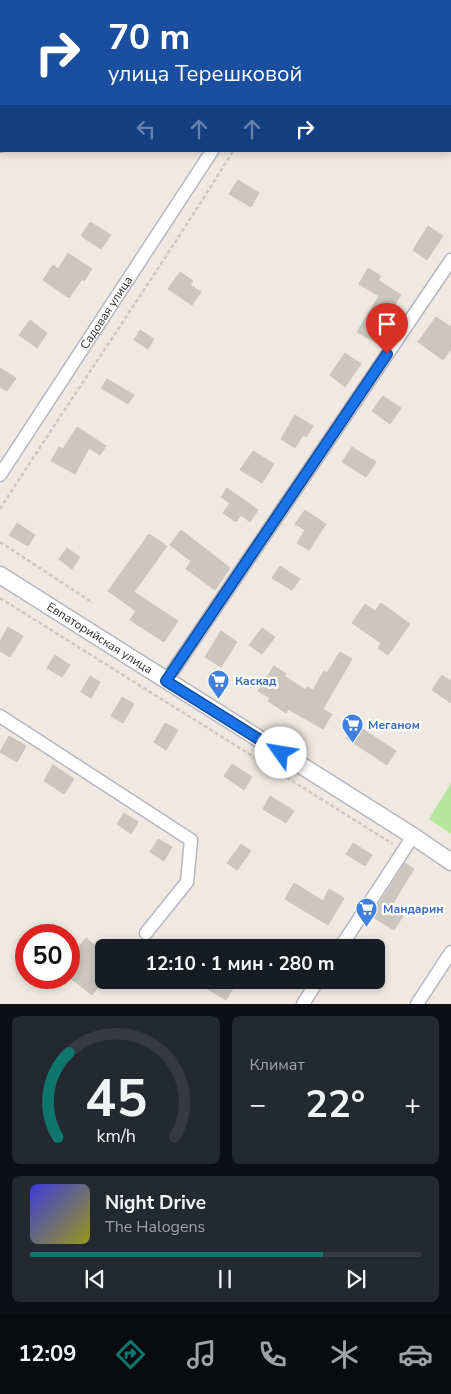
<!DOCTYPE html>
<html lang="ru">
<head>
<meta charset="utf-8">
<style>
	:root { --surface:#171b24; --page:#242831; --text:#f1f3f6; --muted:#9ea1a6; --line:#363941; --accent:#0f766e }
	body { margin:0; font-family:"Nunito Sans",sans-serif; background:var(--page); color:var(--text); height:100vh; display:flex; flex-direction:column; font-size:19px; white-space:nowrap }
	* { box-sizing:border-box; margin:0 }
	p { font-size:16px; color:var(--muted) }
	.icon { flex:none; width:28px; height:28px; fill:none; stroke:currentColor; stroke-width:2; stroke-linecap:round; stroke-linejoin:round }
	.map { position:relative; height:1004px; overflow:hidden }
	.panel { display:flex; flex-direction:column; gap:12px; padding:12px; background:#0d0f14; flex:1 }
	.panel>* { flex:none }
	.banner { position:absolute; left:0px; top:0px; width:451px; height:152px; box-shadow:0 2px 8px #0003; background:#1a4fa0; color:#fff; overflow:hidden }
	.speed { position:absolute; left:15px; top:924px; display:flex; gap:10px; font-size:25px; font-weight:700; text-align:center }
	.speed>* { display:grid; place-content:center; width:65px; height:65px; border-radius:50%; background:var(--surface); box-shadow:0 2px 8px #0003; line-height:1 }
	.speed .limit { border:8px solid #d22; background:#fff; color:#111 }
	.pin { position:absolute; display:grid; place-items:center; width:42px; height:42px; color:#fff; margin:-51px -21px; border-radius:50% 50% 50% 0; rotate:-45deg; box-shadow:0 0 5px #0007 }
	.pin .icon { rotate:45deg }
	.me { position:absolute; width:55px; margin:-28px; rotate:302deg; stroke-linejoin:round; filter:drop-shadow(0 0 4px #0008) }
	.turn { display:flex; align-items:center; gap:18px; height:105px; padding:0 25px; font-size:22px }
	.turn .icon { width:65px; height:65px; stroke-width:2.5 }
	.turn b { display:block; font-size:35px; line-height:42px }
	.lanes { display:flex; align-items:center; height:48px; padding:0 25px; background:#0003; justify-content:center; gap:25px; direction:ltr }
	.lanes .off { opacity:.35 }
	.big { font-size:38px; font-weight:700; line-height:1.1 }
	.panel .card { flex:1; display:flex; flex-direction:column; justify-content:center; gap:8px; min-width:0; padding:0 18px; border-radius:8px; background:var(--page) }
	.panel .dial { align-items:center; gap:0 }
	.dial svg { height:130px; overflow:visible; fill:none; stroke:var(--line); stroke-width:7; stroke-linecap:round; text-anchor:middle }
	.dial text { fill:var(--text); stroke:none }
	.song { display:flex; align-items:center; gap:15px }
	.cover { width:60px; height:60px; border-radius:8px; background:linear-gradient(135deg,hsl(240 70% 55%),hsl(60 70% 35%)) }
	.played { height:5px; border-radius:2px; background:linear-gradient(90deg,var(--accent) 75%,var(--line) 75%) }
	.keys { display:flex; justify-content:space-around; direction:ltr }
	.heat { display:flex; justify-content:space-between; align-items:center; font-size:28px; direction:ltr }
	.panel .tiles { flex:1; display:grid; gap:12px; grid-template-columns:1fr 1fr }
	.card:last-child { grid-column:span 2 }
	.trip { position:absolute; left:95px; top:939px; width:290px; height:50px; border-radius:8px; background:var(--surface); box-shadow:0 2px 8px #0003; font-weight:700; line-height:50px; text-align:center }
	.tabs { display:flex; height:80px; justify-content:space-around; align-items:center; background:#090b0e; color:var(--muted) }
	.tabs .icon { width:35px; height:35px }
	.tabs .active { color:var(--accent) }
	.tabs b { font-size:22px; color:var(--text) }
	.map>svg:first-child { display:block }
	.green { fill:#b6e59e }
	.building { fill:#cbc7bf; stroke:#cbc5ba }
	.lines { fill:none; stroke-linecap:round; stroke-linejoin:round }
	.street-casing { stroke:#b4b7c1; stroke-width:15 }
	.secondary-casing { stroke:#b4b7c1; stroke-width:19 }
	.path { stroke:#c9c9c9; stroke-width:2.5; stroke-dasharray:4 2.5; stroke-linecap:butt }
	.street { stroke:#fff; stroke-width:12 }
	.secondary { stroke:#fff; stroke-width:16 }
	.route-casing { stroke:#114b97; stroke-width:12 }
	.route { stroke:#1a73e8; stroke-width:9 }
	.labels { text-anchor:middle; stroke-width:4.5; stroke-linejoin:round; paint-order:stroke }
	.street-label { font-size:12px; fill:#2e2e2e; stroke:#fff }
	.shop-label { font-size:12px; font-weight:bold; fill:#366cbe; stroke:#fff; text-anchor:start }
</style>
</head>
<body>
<div class="map">
<svg width="451" height="1004" viewBox="0 0 451 1004">
	<rect width="100%" height="100%" fill="#efe9e1"/>
	<!-- green -->
	<path class="green" d="M451 783V834L429 819Z"/>
	<!-- building -->
	<g class="building">
		<path d="M238 180 259 193 251 207 229 194Z"/>
		<path d="M90 222 111 235 101 249 81 236Z"/>
		<path d="M428 226 443 236 427 260 413 250Z"/>
		<path d="M68 253 92 269 84 281 82 279 69 298 43 280 53 265 58 269Z"/>
		<path d="M368 268 381 276 378 280 401 295 379 328 386 332 378 344 357 332 379 296 359 284Z"/>
		<path d="M180 272 193 281 190 285 201 292 192 305 168 289Z"/>
		<path d="M436 317 451 327V349L443 360 418 342Z"/>
		<path d="M30 320 47 333 37 348 19 335Z"/>
		<path d="M140 330 154 339 148 349 134 340Z"/>
		<path d="M345 353 361 364 345 387 330 375Z"/>
		<path d="M0 368 16 378 7 391 0 387Z"/>
		<path d="M107 379 134 395 128 404 101 388Z"/>
		<path d="M383 396 401 408 390 424 372 411Z"/>
		<path d="M295 415 313 426 306 437 303 435 295 448 281 439Z"/>
		<path d="M77 427 106 446 100 455 89 448 75 474 51 461 59 447 63 449Z"/>
		<path d="M352 447 376 462 366 477 342 462Z"/>
		<path d="M253 451 274 464 262 483 240 470Z"/>
		<path d="M227 488 258 510 250 522 241 515 236 522 223 513 230 503 221 497Z"/>
		<path d="M305 510 326 524 309 550 297 543 305 530 295 524Z"/>
		<path d="M17 523 35 535 28 546 9 535Z"/>
		<path d="M181 530 230 568 215 590 186 569 191 561 170 545Z"/>
		<path d="M149 534 167 546 134 592 178 621 164 642 130 620 136 611 108 591Z"/>
		<path d="M67 548 80 557 72 569 59 559Z"/>
		<path d="M280 566 300 579 292 590 272 578Z"/>
		<path d="M381 603 410 624 388 655 378 648 381 643 352 623 365 604 375 611Z"/>
		<path d="M8 627 23 636 10 657 0 651V641Z"/>
		<path d="M262 628 275 637 262 654 249 645Z"/>
		<path d="M221 631 237 642 221 667 205 657Z"/>
		<path d="M340 652 352 659 323 709 332 714 323 729 288 709 286 713 268 701 270 698 258 691 274 666 286 674 284 676 306 690 307 687 313 690 324 671 327 673Z"/>
		<path d="M55 655 70 665 62 677 47 668Z"/>
		<path d="M442 675 451 681V703L432 690Z"/>
		<path d="M90 676 100 682 91 698 81 692Z"/>
		<path d="M122 697 134 704 123 723 111 716Z"/>
		<path d="M165 723 178 730 166 750 154 742Z"/>
		<path d="M355 724 396 751 387 765 346 738Z"/>
		<path d="M9 736 26 746 17 762 0 752Z"/>
		<path d="M232 764 252 777 244 790 224 776Z"/>
		<path d="M53 765 74 779 64 794 44 781Z"/>
		<path d="M270 796 294 811 286 823 263 809Z"/>
		<path d="M124 813 138 822 131 834 117 824Z"/>
		<path d="M158 839 172 847 164 861 150 852Z"/>
		<path d="M353 843 372 855 365 866 346 854Z"/>
		<path d="M241 844 251 851 237 870 227 863Z"/>
		<path d="M405 863 414 869 390 908 403 916 394 930 371 916Z"/>
		<path d="M294 883 323 901 329 889 344 898 328 925 285 899Z"/>
		<path d="M86 938 104 953V980L92 995 69 977V959Z"/>
		<path d="M208 980H228L235 985 226 1000 204 987Z"/>
	</g>
	<g class="lines">
		<defs>
			<g id="street">
				<path d="M90 1 91 0"/>
				<path d="M310 1 311 0"/>
				<path d="M0 146 1 144"/>
				<path id="s1" d="M0 475 212 151"/>
				<path d="M166 681 451 260"/>
				<path d="M0 716 191 840 187 882 146 933"/>
				<path d="M340 948 413 836"/>
				<path d="M303 1004 318 980"/>
				<path d="M417 1004 451 952"/>
			</g>
			<g id="secondary">
				<path id="s2" d="M0 575 413 836 451 862"/>
			</g>
		</defs>
		<!-- street casing -->
		<use href="#street" class="street-casing"/>
		<!-- secondary casing -->
		<use href="#secondary" class="secondary-casing"/>
		<!-- path -->
		<g class="path">
			<path d="M332 1V0"/>
			<path d="M0 509C77 389 158 272 233 151"/>
			<path d="M0 542 93 603"/>
			<path d="M0 598 393 844"/>
		</g>
		<!-- street -->
		<use href="#street" class="street"/>
		<!-- secondary -->
		<use href="#secondary" class="secondary"/>
	</g>
	<g class="lines">
		<defs>
			<path id="route" d="M281 753 166 681 387 354"/>
		</defs>
		<!-- route casing -->
		<use href="#route" class="route-casing"/>
		<!-- route -->
		<use href="#route" class="route"/>
	</g>
	<!-- icons -->
	<defs>
		<symbol id="supermarket-pin" viewBox="-11 -11 22 30"><path d="M0 17L-7.5 6A9.5 9.5 0 1 1 7.5 6Z" fill="#3f7fe0" stroke="#fff"/><path d="M-6-5.5h2.5l.6 2H6L4.5 2H-2.5L-4.4-4H-6ZM-1.5 3.2a1.3 1.3 0 1 0 .1 0ZM3 3.2a1.3 1.3 0 1 0 .1 0Z" fill="#fff"/></symbol>
	</defs>
	<g fill-rule="evenodd">
		<use href="#supermarket-pin" x="206" y="668" width="25" height="34"/>
		<use href="#supermarket-pin" x="340" y="712" width="25" height="34"/>
		<use href="#supermarket-pin" x="354" y="896" width="25" height="34"/>
	</g>
	<g class="labels">
		<!-- street labels -->
		<g class="street-label">
			<text dy="4" stroke="none"><textPath href="#s1" startOffset="194">Садовая улица</textPath></text>
			<text dy="4" stroke="none"><textPath href="#s2" startOffset="118">Евпаторийская улица</textPath></text>
		</g>
		<!-- shop labels -->
		<g class="shop-label">
			<text x="235" y="685">Каскад</text>
			<text x="368" y="729">Меганом</text>
			<text x="383" y="913">Мандарин</text>
		</g>
	</g>
</svg>
<div class="speed"><div class="limit">50</div></div>
<div class="pin" style="left:387px;top:354px;background:#d93025"><svg class="icon" aria-label="arrive" viewBox="0 0 24 24"><path d="M6 21V4h12l-3 4 3 4H6"/></svg></div>
<svg class="me" style="left:281px;top:753px" viewBox="-20 -20 40 40"><circle r="19" fill="#fff"/><path d="M0-13L10 11 0 6-10 11z" fill="#1a73e8"/></svg>
<div class="trip">12:10 · 1 мин · 280 m</div>
<div class="banner">
<div class="turn"><svg class="icon" aria-label="right" viewBox="0 0 24 24"><path d="M7 20v-9h11M14 6l5 5-5 5"/></svg><div><b>70 m</b>улица Терешковой</div></div>
<div class="lanes"><svg class="icon off" aria-label="left" viewBox="0 0 24 24"><path d="M17 20v-9H6M10 6l-5 5 5 5"/></svg><svg class="icon off" aria-label="ahead" viewBox="0 0 24 24"><path d="M12 20V5M6 11l6-6 6 6"/></svg><svg class="icon off" aria-label="ahead" viewBox="0 0 24 24"><path d="M12 20V5M6 11l6-6 6 6"/></svg><svg class="icon" aria-label="right" viewBox="0 0 24 24"><path d="M7 20v-9h11M14 6l5 5-5 5"/></svg></div>
</div>
</div>
<section class="panel">
<div class="tiles">
<div class="card dial"><svg viewBox="0 0 100 80">
<path d="M14 69A42 42 0 1 1 86 69"/>
<path d="M14 69A42 42 0 0 1 21 17" stroke="#0f766e"/>
<text x="50" y="56" font-size="32" font-weight="700">45</text>
<text x="50" y="72" font-size="11">km/h</text>
</svg></div>
<div class="card"><p>Климат</p>
<div class="heat"><a>−</a><b class="big">22°</b><a>+</a></div>
</div>
<div class="card">
<div class="song"><i class="cover"></i><div><b>Night Drive</b><p>The Halogens</p></div></div>
<div class="played"></div>
<div class="keys"><svg class="icon" aria-label="previous" viewBox="0 0 24 24"><path d="M18 5L8 12l10 7zM5 5v14"/></svg><svg class="icon" aria-label="pause" viewBox="0 0 24 24"><path d="M8 5v14M16 5v14"/></svg><svg class="icon" aria-label="next" viewBox="0 0 24 24"><path d="M6 5l10 7-10 7zM19 5v14"/></svg></div>
</div>
</div>
</section>
<nav class="tabs">
<b>12:09</b>
<svg class="icon active" aria-label="directions" viewBox="0 0 24 24"><path d="M12 3l9 9-9 9-9-9zM9 14v-3h6M13 9l2 2-2 2"/></svg>
<svg class="icon" aria-label="music" viewBox="0 0 24 24"><path d="M9 18V5l10-2v13"/><circle cx="6" cy="18" r="3"/><circle cx="16" cy="16" r="3"/></svg>
<svg class="icon" aria-label="phone" viewBox="0 0 24 24"><path d="M5 4h4l2 5-3 2q2 4 5 5l2-3 5 2v4C11 20 4 13 5 4z"/></svg>
<svg class="icon" aria-label="climate" viewBox="0 0 24 24"><path d="M12 3v18M4 7l16 10M4 17L20 7"/></svg>
<svg class="icon" aria-label="car" viewBox="0 0 24 24"><path d="M5 17H2v-5l4-1 3-4h7l3 4 3 1v5h-3M9 17h6M6 11h13"/><circle cx="7" cy="17" r="2"/><circle cx="17" cy="17" r="2"/></svg>
</nav>
</body>
</html>
